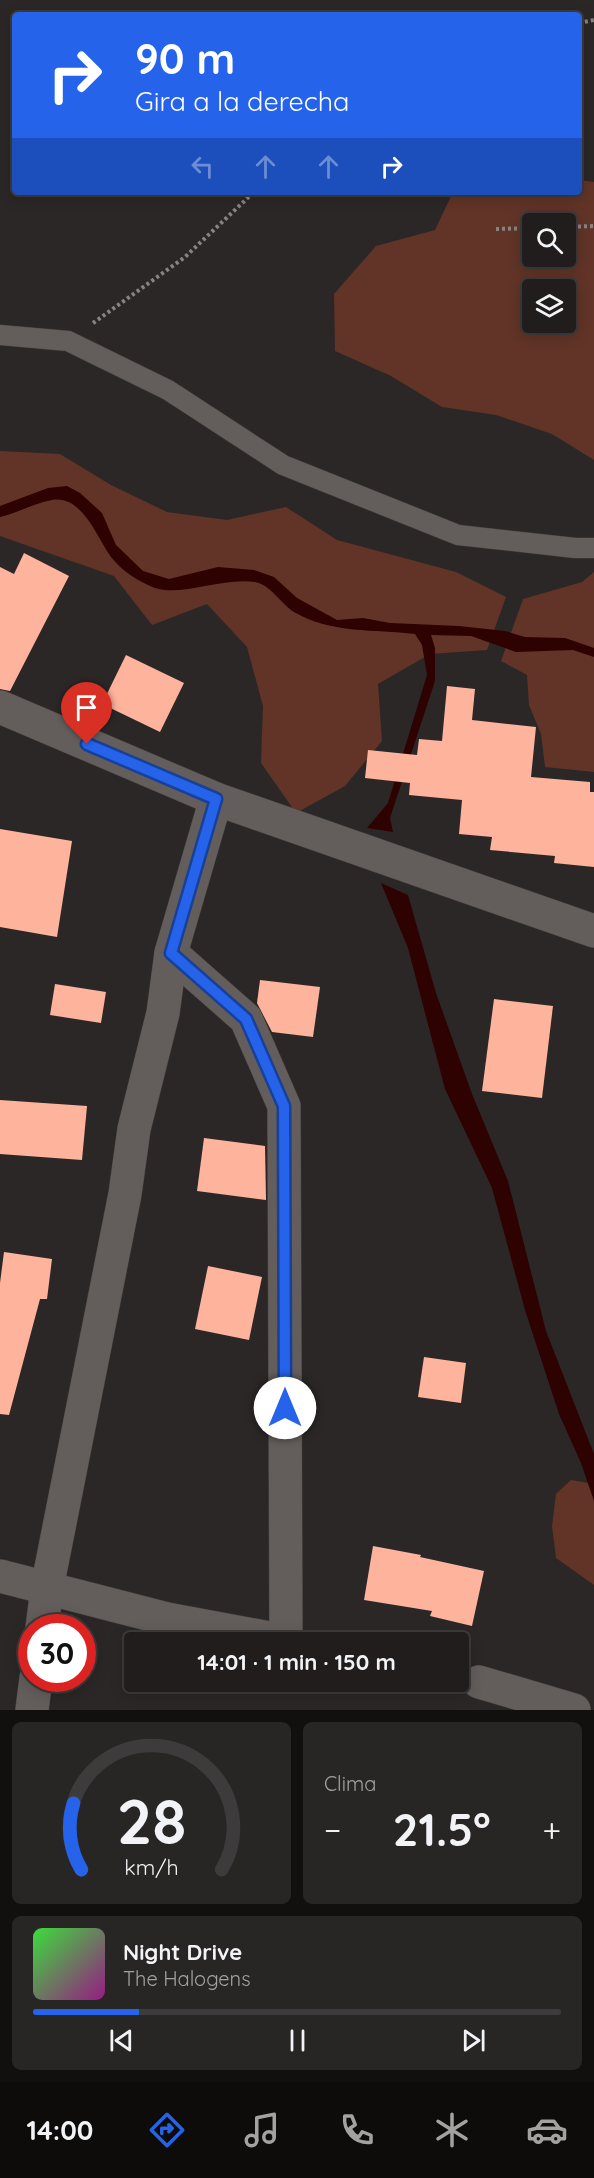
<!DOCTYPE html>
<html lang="es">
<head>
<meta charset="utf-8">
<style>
	:root { --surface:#201d1c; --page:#282625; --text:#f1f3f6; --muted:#a2a2a3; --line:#3d3b3b; --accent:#2563eb }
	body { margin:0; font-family:Quicksand,sans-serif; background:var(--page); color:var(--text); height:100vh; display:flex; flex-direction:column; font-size:22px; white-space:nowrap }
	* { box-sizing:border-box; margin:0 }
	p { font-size:20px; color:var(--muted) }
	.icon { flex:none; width:33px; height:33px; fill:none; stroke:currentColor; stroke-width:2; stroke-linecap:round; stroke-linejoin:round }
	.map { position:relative; height:1710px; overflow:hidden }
	.panel { display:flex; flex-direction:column; gap:12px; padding:12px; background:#12100f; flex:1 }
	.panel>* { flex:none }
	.guide { position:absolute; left:12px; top:12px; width:570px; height:183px; border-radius:6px; box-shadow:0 3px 15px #0003,0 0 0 2px var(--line); background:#2563eb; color:#fff; overflow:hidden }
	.tools { position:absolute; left:522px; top:213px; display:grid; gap:12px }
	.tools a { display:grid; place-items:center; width:54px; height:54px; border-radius:6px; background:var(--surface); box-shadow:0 3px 15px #0003,0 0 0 2px var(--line); font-size:30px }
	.speed { position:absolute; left:18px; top:1614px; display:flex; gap:12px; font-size:30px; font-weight:700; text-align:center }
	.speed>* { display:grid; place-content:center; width:78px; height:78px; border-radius:50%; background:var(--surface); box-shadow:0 3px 15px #0003,0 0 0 2px var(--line); line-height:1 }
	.speed .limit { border:9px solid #d22; background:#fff; color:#111 }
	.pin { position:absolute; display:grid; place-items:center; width:51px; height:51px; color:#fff; margin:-62px -26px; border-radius:50% 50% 50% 0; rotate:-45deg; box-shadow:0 0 6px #0007 }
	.pin .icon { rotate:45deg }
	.me { position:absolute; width:66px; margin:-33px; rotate:0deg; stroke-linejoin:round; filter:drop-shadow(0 0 4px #0008) }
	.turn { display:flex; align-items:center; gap:21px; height:126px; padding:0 24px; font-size:27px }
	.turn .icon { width:78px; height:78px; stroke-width:2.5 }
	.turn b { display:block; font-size:42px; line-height:51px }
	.lanes { display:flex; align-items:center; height:57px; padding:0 24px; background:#0003; justify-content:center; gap:30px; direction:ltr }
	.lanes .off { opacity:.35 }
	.big { font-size:45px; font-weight:700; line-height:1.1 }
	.panel .tile { flex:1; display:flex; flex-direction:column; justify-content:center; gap:9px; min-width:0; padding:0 21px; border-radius:9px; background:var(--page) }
	.panel .dial { align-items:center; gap:0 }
	.dial svg { height:156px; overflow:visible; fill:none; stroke:var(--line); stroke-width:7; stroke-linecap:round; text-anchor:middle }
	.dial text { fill:var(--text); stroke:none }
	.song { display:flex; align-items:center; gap:18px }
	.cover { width:72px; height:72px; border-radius:9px; background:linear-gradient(135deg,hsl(120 70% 55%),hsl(310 70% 35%)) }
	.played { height:6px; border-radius:3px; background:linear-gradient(90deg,var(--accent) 20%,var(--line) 20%) }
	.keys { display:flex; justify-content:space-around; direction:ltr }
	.heat { display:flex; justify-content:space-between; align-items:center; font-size:33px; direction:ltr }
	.panel .tiles { flex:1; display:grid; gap:12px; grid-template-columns:1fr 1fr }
	.tile:last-child { grid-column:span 2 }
	.trip { position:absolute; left:124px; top:1632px; width:345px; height:60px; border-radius:6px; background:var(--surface); box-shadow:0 3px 15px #0003,0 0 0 2px var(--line); font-weight:700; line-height:60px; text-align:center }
	.tab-bar { display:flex; height:96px; justify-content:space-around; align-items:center; background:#0d0c0b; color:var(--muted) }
	.tab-bar .icon { width:42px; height:42px }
	.tab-bar .current { color:var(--accent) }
	.tab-bar b { font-size:27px; color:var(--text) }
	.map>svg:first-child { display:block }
	.green { fill:#613427; fill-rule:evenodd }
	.water { fill:#2e0200 }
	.building { fill:#feb39d }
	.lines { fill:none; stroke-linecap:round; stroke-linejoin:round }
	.service-casing { stroke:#464241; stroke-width:21 }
	.minor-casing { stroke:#464241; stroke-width:34 }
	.path { stroke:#888483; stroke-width:4; stroke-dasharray:3 3; stroke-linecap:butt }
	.service { stroke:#635e5c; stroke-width:20 }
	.minor { stroke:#635e5c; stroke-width:33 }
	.route-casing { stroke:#184099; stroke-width:15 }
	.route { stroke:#2563eb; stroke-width:10 }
</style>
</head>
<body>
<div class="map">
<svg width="594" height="1710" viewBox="0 0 594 1710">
	<rect width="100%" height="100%" fill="#2b2726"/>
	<!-- green -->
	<g class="green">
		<path d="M579 180 594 182V460L552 434 496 415 442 407 391 376 335 351 334 294 376 246 435 230 453 192H579ZM532 224H566V256H532ZM532 290H566V322H532Z"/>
		<path d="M0 451 60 454 111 485 167 512 227 520 286 507 337 540 456 572 506 597 487 650 430 654 378 684 382 741 345 786 296 813 261 763 263 706 247 647 207 604 152 625 114 576 0 536Z"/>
		<path d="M594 572V772L545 767 541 734 529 705 527 675 501 661 523 599 582 582Z"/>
		<path d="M571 1480 594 1484V1585L556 1558 552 1526 556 1494Z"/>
	</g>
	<!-- water -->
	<g class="water">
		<path d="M67 486 80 493 102 513 116 545 143 571 169 579 218 567 254 570 274 577 297 598 337 620 363 618 390 623 459 626 505 631 525 637 565 638 594 648V657L573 650 516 652 471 636 431 635 435 648V681L390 818 393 832 367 828 388 803 427 675 422 645 415 634C375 629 331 634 294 612 281 604 271 585 255 582 222 577 181 597 155 588 139 582 122 571 111 557 97 538 83 495 52 500 34 503 18 513 0 517V506L48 488Z"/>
		<path d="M381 883 408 895 436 993 472 1094 508 1181 546 1331 594 1454V1501L581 1463 559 1414 525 1310 492 1188 445 1089 408 948Z"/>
	</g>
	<!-- building -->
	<g class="building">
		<path d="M24 553 69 576 10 691 0 689V567L14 574Z"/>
		<path d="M126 655 184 683 160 732 102 704Z"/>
		<path d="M447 686 475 689 472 720 536 727 531 777 590 782V792H594V867L554 863 555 856 490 850 492 837 459 834 462 800 409 795 410 783 365 778 368 750 417 755 419 739 442 741Z"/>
		<path d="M0 829 72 841 57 937 0 927Z"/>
		<path d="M260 980 320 987 313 1037 272 1032 257 1003Z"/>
		<path d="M55 984 106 992 101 1023 50 1015Z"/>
		<path d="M494 999 553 1006 542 1098 482 1091Z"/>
		<path d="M0 1100 87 1106 82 1160 0 1154Z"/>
		<path d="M204 1138 265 1146 266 1200 197 1191Z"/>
		<path d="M4 1252 52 1259 47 1299H40L9 1415 0 1414V1283Z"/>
		<path d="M208 1266 262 1277 249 1340 195 1329Z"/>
		<path d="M424 1357 466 1363 461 1403 418 1397Z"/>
		<path d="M373 1546 421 1555 420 1557 484 1571 472 1626 430 1616 432 1611 364 1600Z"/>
	</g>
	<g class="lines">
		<defs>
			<path id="service" d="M0 335 68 341 168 390 283 465 458 535 575 548H594"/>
			<g id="minor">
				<path d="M0 707 216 799 594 931"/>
				<path d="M216 799 171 953 246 1019 284 1106 286 1641"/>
				<path d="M0 1576 167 1619 291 1642"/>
				<path d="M42 1628 47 1588 125 1194 134 1129 163 1013 171 953"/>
				<path d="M479 1682 574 1710"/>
				<path d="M32 1710 36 1678"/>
			</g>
		</defs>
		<!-- service casing -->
		<use href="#service" class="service-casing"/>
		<!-- minor casing -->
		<use href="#minor" class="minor-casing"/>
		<!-- path -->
		<g class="path">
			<path d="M579 23 594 20"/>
			<path d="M566 227 594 226"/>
			<path d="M496 229 532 228"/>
			<path d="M93 323 185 257 254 192"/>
		</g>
		<!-- service -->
		<use href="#service" class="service"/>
		<!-- minor -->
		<use href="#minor" class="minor"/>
	</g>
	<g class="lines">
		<defs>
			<path id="route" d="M87 744 216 799 171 953 246 1019 284 1106 285 1408"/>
		</defs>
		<!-- route casing -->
		<use href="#route" class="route-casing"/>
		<!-- route -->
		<use href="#route" class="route"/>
	</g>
</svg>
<div class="tools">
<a><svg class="icon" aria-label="search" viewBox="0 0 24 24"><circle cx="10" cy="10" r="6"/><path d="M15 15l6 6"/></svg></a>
<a><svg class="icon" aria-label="layers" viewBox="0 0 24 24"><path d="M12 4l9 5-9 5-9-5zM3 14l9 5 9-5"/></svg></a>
</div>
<div class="speed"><div class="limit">30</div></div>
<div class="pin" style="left:87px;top:744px;background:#d93025"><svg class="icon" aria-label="arrive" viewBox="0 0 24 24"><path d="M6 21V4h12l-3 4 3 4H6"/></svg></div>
<svg class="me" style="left:285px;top:1408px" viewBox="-20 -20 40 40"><circle r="19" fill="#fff"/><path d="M0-13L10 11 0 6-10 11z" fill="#2563eb"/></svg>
<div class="trip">14:01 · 1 min · 150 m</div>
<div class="guide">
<div class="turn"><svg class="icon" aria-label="right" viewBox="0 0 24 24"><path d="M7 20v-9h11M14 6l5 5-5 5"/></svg><div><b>90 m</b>Gira a la derecha</div></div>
<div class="lanes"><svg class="icon off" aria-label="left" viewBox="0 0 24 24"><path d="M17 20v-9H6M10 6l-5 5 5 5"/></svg><svg class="icon off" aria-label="ahead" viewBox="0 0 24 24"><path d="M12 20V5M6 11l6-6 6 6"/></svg><svg class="icon off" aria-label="ahead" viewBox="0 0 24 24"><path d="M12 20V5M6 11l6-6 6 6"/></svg><svg class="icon" aria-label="right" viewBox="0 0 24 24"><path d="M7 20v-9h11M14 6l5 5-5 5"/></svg></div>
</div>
</div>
<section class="panel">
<div class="tiles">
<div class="tile dial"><svg viewBox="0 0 100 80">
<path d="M14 69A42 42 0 1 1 86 69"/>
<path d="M14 69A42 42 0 0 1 10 35" stroke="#2563eb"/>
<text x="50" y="56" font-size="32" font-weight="700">28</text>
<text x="50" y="72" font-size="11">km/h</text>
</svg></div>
<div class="tile"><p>Clima</p>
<div class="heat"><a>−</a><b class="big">21.5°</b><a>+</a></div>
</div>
<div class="tile">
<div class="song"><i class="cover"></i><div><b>Night Drive</b><p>The Halogens</p></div></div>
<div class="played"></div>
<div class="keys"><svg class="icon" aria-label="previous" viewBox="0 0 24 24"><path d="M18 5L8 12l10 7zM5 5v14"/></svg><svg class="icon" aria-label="pause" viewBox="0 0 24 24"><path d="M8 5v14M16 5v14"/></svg><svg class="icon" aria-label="next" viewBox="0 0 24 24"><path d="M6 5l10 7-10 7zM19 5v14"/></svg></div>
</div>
</div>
</section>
<nav class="tab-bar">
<b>14:00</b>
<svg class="icon current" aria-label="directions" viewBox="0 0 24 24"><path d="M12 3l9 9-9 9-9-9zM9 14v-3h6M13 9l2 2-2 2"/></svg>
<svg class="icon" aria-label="music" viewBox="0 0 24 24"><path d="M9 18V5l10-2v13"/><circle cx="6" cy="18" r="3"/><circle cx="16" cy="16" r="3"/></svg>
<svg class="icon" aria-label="phone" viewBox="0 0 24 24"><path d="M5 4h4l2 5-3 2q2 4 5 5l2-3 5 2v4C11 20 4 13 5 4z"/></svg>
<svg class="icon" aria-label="climate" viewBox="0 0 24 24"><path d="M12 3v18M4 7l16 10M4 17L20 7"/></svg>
<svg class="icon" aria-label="car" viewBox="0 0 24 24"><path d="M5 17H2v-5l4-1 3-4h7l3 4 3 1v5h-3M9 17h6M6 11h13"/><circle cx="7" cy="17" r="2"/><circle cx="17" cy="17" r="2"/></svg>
</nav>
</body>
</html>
